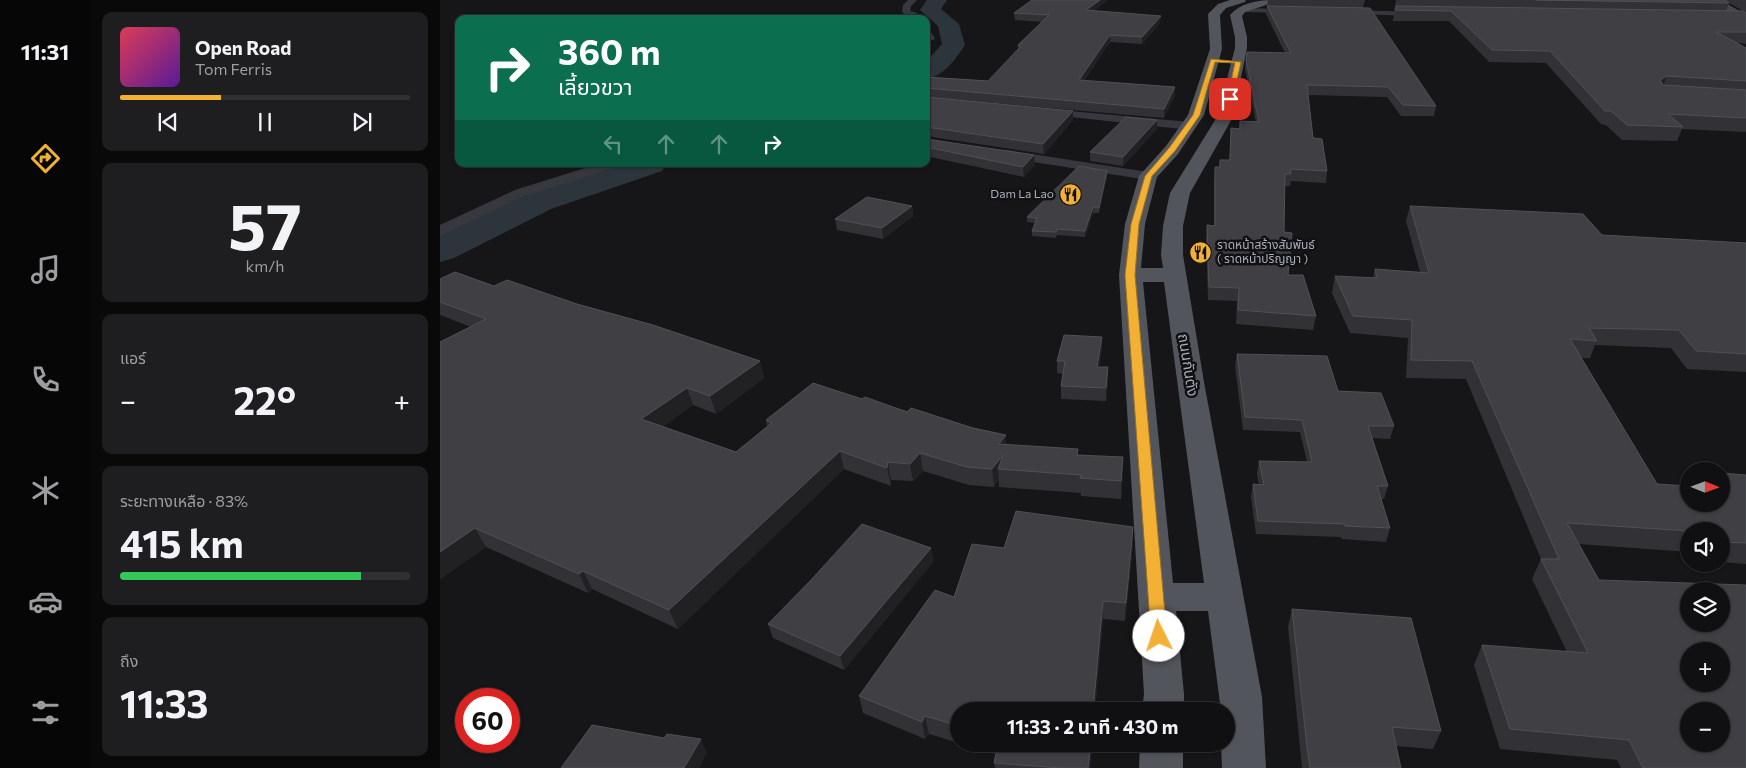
<!DOCTYPE html>
<html lang="th">
<head>
<meta charset="utf-8">
<style>
	:root { --surface:#101012; --page:#1e1e20; --text:#f1f3f6; --muted:#9c9d9f; --line:#303032; --accent:#f2b134 }
	body { margin:0; font-family:Commissioner,"Noto Sans Thai",sans-serif; background:var(--page); color:var(--text); height:100vh; display:flex; flex-direction:column; font-size:19px; white-space:nowrap }
	* { box-sizing:border-box; margin:0 }
	p { font-size:16px; color:var(--muted) }
	.icon { flex:none; width:28px; height:28px; fill:none; stroke:currentColor; stroke-width:2; stroke-linecap:round; stroke-linejoin:round }
	.map { position:relative; flex:1; overflow:hidden }
	.side { display:flex; flex-direction:column; gap:12px; padding:12px; background:#09090a; width:350px }
	.side>* { flex:none }
	.guide { position:absolute; left:15px; top:15px; width:475px; height:152px; border-radius:10px; box-shadow:0 1px 4px #0004,0 0 0 1px var(--line); background:#0b6e4f; color:#fff; overflow:hidden }
	.needle { width:32px; rotate:91deg }
	.tools { position:absolute; left:1240px; top:462px; display:grid; gap:10px }
	.tools a { display:grid; place-items:center; width:50px; height:50px; border-radius:50%; background:var(--surface); box-shadow:0 1px 4px #0004,0 0 0 1px var(--line); font-size:25px }
	.speed { position:absolute; left:15px; top:688px; display:flex; gap:10px; font-size:25px; font-weight:700; text-align:center }
	.speed>* { display:grid; place-content:center; width:65px; height:65px; border-radius:50%; background:var(--surface); box-shadow:0 1px 4px #0004,0 0 0 1px var(--line); line-height:1 }
	.speed .limit { border:8px solid #d22; background:#fff; color:#111 }
	.pin { position:absolute; display:grid; place-items:center; width:42px; height:42px; color:#fff; margin:-21px; border-radius:10px; box-shadow:0 2px 8px #0006 }
	.me { position:absolute; width:55px; margin:-28px; rotate:356deg; stroke-linejoin:round; filter:drop-shadow(0 0 4px #0008) }
	.turn { display:flex; align-items:center; gap:18px; height:105px; padding:0 20px; font-size:22px }
	.turn .icon { width:65px; height:65px; stroke-width:2.5 }
	.turn b { display:block; font-size:35px; line-height:42px }
	.lanes { display:flex; align-items:center; height:48px; padding:0 20px; background:#0003; justify-content:center; gap:25px; direction:ltr }
	.lanes .off { opacity:.35 }
	.big { font-size:38px; font-weight:700; line-height:1.1 }
	.side .tile { flex:1; display:flex; flex-direction:column; justify-content:center; gap:8px; min-width:0; padding:0 18px; border-radius:10px; background:var(--page) }
	.side .dial { align-items:center; gap:0 }
	.dial b { font-size:65px; line-height:1 }
	.song { display:flex; align-items:center; gap:15px }
	.cover { width:60px; height:60px; border-radius:8px; background:linear-gradient(135deg,hsl(350 70% 55%),hsl(270 70% 35%)) }
	.played { height:5px; border-radius:2px; background:linear-gradient(90deg,var(--accent) 35%,var(--line) 35%) }
	.keys { display:flex; justify-content:space-around; direction:ltr }
	.heat { display:flex; justify-content:space-between; align-items:center; font-size:28px; direction:ltr }
	.charge { height:8px; border-radius:4px; background:linear-gradient(90deg,#34c759 83%,var(--line) 0) }
	.trip { position:absolute; left:510px; top:702px; width:285px; height:50px; border-radius:25px; background:var(--surface); box-shadow:0 1px 4px #0004,0 0 0 1px var(--line); font-weight:700; line-height:50px; text-align:center }
	main { display:flex; flex:1; min-height:0 }
	.dock { display:flex; flex-direction:column; width:90px; justify-content:space-around; align-items:center; background:#060607; color:var(--muted) }
	.dock .icon { width:35px; height:35px }
	.dock .current { color:var(--accent) }
	.dock b { font-size:22px; color:var(--text) }
	.map>svg:first-child { display:block }
	.lines { fill:none; stroke-linecap:round; stroke-linejoin:round }
	.river { fill:#2c353c; fill-rule:evenodd }
	.street { fill:#37383d; fill-rule:evenodd }
	.secondary { fill:#45474d; fill-rule:evenodd }
	.primary { fill:#53555c; fill-rule:evenodd }
	.wall { fill:#323236; fill-rule:evenodd }
	.shaded-wall { fill:#212124 }
	.building { fill:#3f3f44; stroke:#4f5156; fill-rule:evenodd }
	.route { fill:#f2b134; stroke:#9d7322 }
	.labels { text-anchor:middle; stroke-width:5; stroke-linejoin:round; paint-order:stroke }
	.far-poi-label { font-size:12px; fill:#a8adb8; stroke:#111113; text-anchor:end }
	.street-label { font-size:15px; fill:#a8adb8; stroke:#111113 }
</style>
</head>
<body>
<main>
<nav class="dock">
<b>11:31</b>
<svg class="icon current" aria-label="directions" viewBox="0 0 24 24"><path d="M12 3l9 9-9 9-9-9zM9 14v-3h6M13 9l2 2-2 2"/></svg>
<svg class="icon" aria-label="music" viewBox="0 0 24 24"><path d="M9 18V5l10-2v13"/><circle cx="6" cy="18" r="3"/><circle cx="16" cy="16" r="3"/></svg>
<svg class="icon" aria-label="phone" viewBox="0 0 24 24"><path d="M5 4h4l2 5-3 2q2 4 5 5l2-3 5 2v4C11 20 4 13 5 4z"/></svg>
<svg class="icon" aria-label="climate" viewBox="0 0 24 24"><path d="M12 3v18M4 7l16 10M4 17L20 7"/></svg>
<svg class="icon" aria-label="car" viewBox="0 0 24 24"><path d="M5 17H2v-5l4-1 3-4h7l3 4 3 1v5h-3M9 17h6M6 11h13"/><circle cx="7" cy="17" r="2"/><circle cx="17" cy="17" r="2"/></svg>
<svg class="icon" aria-label="filters" viewBox="0 0 24 24"><path d="M4 7h16M4 17h16"/><circle cx="9" cy="7" r="2"/><circle cx="15" cy="17" r="2"/></svg>
</nav>
<section class="side">
<div class="tile">
<div class="song"><i class="cover"></i><div><b>Open Road</b><p>Tom Ferris</p></div></div>
<div class="played"></div>
<div class="keys"><svg class="icon" aria-label="previous" viewBox="0 0 24 24"><path d="M18 5L8 12l10 7zM5 5v14"/></svg><svg class="icon" aria-label="pause" viewBox="0 0 24 24"><path d="M8 5v14M16 5v14"/></svg><svg class="icon" aria-label="next" viewBox="0 0 24 24"><path d="M6 5l10 7-10 7zM19 5v14"/></svg></div>
</div>
<div class="tile dial"><b>57</b><p>km/h</p></div>
<div class="tile"><p>แอร์</p>
<div class="heat"><a>−</a><b class="big">22°</b><a>+</a></div>
</div>
<div class="tile"><p>ระยะทางเหลือ · 83%</p><b class="big">415 km</b><div class="charge"></div></div>
<div class="tile"><p>ถึง</p><b class="big">11:33</b></div>
</section>
<div class="map">
<svg width="1306" height="768" viewBox="0 0 1306 768">
	<rect width="100%" height="100%" fill="#161618"/>
	<g class="lines">
		<!-- river -->
		<g class="river">
			<path d="M487 0H507L501 9 519 24 525 45C515 60 505 75 486 79V62L502 44 498 26 480 10Z"/>
			<path d="M180 164H227L222 171 111 209 14 258 0 262V235L87 195Z"/>
		</g>
		<!-- street -->
		<g class="street">
			<path d="M468 0H477L471 6 470 11 477 13 481 19H472L462 12 463 5Z"/>
			<path d="M798 8 852 9 856 11 852 13 801 12 797 10Z"/>
			<path d="M903 10 982 12 986 14 982 16 906 14H903Z"/>
			<path d="M486 29 489 30 495 38 493 40 486 42Z"/>
			<path d="M607 109 750 122 756 126 750 130 603 114 601 112Z"/>
			<path d="M567 150 708 172 715 176 708 180 562 157 561 154 562 151Z"/>
			<path d="M158 164H178L176 167 85 196 0 236V225L75 190Z"/>
		</g>
		<!-- secondary -->
		<path class="secondary" d="M1268 0H1281L1306 15V24Z"/>
		<!-- primary -->
		<g class="primary">
			<path d="M790 0H806L805 2 786 8 780 15 782 49 764 115 738 154 717 177 705 224 701 268H723L721 255 723 226 730 193 777 117 795 48V37L790 15C801 2 820 0 836 0L835 2 805 12 802 16 807 37V48L793 117 750 193 743 226V255L764 382 822 697 826 768H782L781 744H786V711H781L768 611H736L744 694V711H702L704 694 679 275 685 224 699 176 726 146 748 115 770 49 768 14 778 4ZM703 282H724L764 583H733Z"/>
			<path d="M700 744H743V768H699Z"/>
		</g>
	</g>
	<!-- wall -->
	<g class="wall">
		<path d="M668 0 654 11 720 23 702 44 670 42 644 81 735 87V95L724 118 486 97V77L548 81 578 49V45L602 22 575 20 574 13Z"/>
		<path d="M828 0H925L923 8 996 106 994 116H961L947 97 868 95 873 138 887 171 886 183 851 181 850 186H845L844 232 848 275 876 316 873 330 796 324 797 301 768 300 766 238 767 225 774 226V179L775 167H779L780 160H789L791 128 799 129 800 121 816 122 805 69 806 60 845 53 826 14Z"/>
		<path d="M956 0H1306V44L1298 43 1306 48V131L1305 132 1242 129 1237 141 1182 140 1166 125 1161 124 1106 63 1049 62 1009 21H953ZM1289 3 1303 11H1286Z"/>
		<path d="M486 97 633 111V120L604 154 486 136Z"/>
		<path d="M717 120V129L683 166 650 161V152Z"/>
		<path d="M486 139 594 155 595 165 584 177 486 156Z"/>
		<path d="M667 171V176L659 213H653L645 237 617 235 616 238 592 236V231L595 223 587 222V217Z"/>
		<path d="M472 206 473 216 443 239 397 230 395 219Z"/>
		<path d="M970 206 1162 235 1306 243V372L1247 369 1231 348 1155 345 1150 358H1141L1217 484 1249 504 1306 475V564L1281 562V531H1249V552L1139 544 1159 580 1306 768H1181L1177 760 1060 749 1034 665 1042 645 1127 652 1092 579 1101 559 1026 379 966 378 968 338 910 333 892 293 895 276 933 278 935 269 980 272 966 221Z"/>
		<path d="M0 279 54 286 137 304 320 361 324 378 276 414 253 405 222 427 296 452 327 426 326 420 422 399 533 428 566 435V445L638 449V455L683 475 681 499 641 496V493L559 487V480L554 487 529 485 483 471 473 481 451 480V486L404 469 238 629 152 589 148 593 46 547 0 579V342L31 327 0 315Z"/>
		<path d="M662 337V349L659 367H668V380L666 401 621 399V386L623 374 617 373V361Z"/>
		<path d="M797 354 898 391 954 426 950 439 932 438 948 486 944 499H941L950 528 946 542 902 539 901 537 816 534 811 497 813 484 819 485 817 474 819 461 867 462 860 432 803 430 795 366Z"/>
		<path d="M693 544 685 621 663 619 655 711H519V743L489 734 485 739 423 713 419 696 514 597 564 548Z"/>
		<path d="M491 548 493 562 404 670 333 638 328 624Z"/>
		<path d="M852 609 1001 731 993 749 956 746 961 768H862L848 627Z"/>
		<path d="M522 744H652L650 768H555L554 763 556 754Z"/>
	</g>
	<!-- shaded-wall -->
	<g class="shaded-wall">
		<path d="M660 0H668L646 17V10Z"/>
		<path d="M721 16 720 23 702 44V37Z"/>
		<path d="M670 35V42L639 89V80Z"/>
		<path d="M1227 76 1222 89 1220 80Z"/>
		<path d="M735 87V95L724 118V109Z"/>
		<path d="M633 111V120L604 154 603 144Z"/>
		<path d="M717 120V129L683 166V157Z"/>
		<path d="M594 155 595 165 584 177 583 167Z"/>
		<path d="M667 171V176L659 213V208Z"/>
		<path d="M472 206 473 216 443 239 442 228Z"/>
		<path d="M653 207V213L645 237V231Z"/>
		<path d="M662 337V349L657 379V367Z"/>
		<path d="M320 361 324 378 276 414 270 396Z"/>
		<path d="M668 367V380L666 401V388Z"/>
		<path d="M247 388 253 405 208 437 201 419Z"/>
		<path d="M566 435 567 453 558 469 559 480 554 487 552 469 559 444Z"/>
		<path d="M400 451 404 469 238 629 229 610Z"/>
		<path d="M480 453 483 471 473 481 470 464Z"/>
		<path d="M683 457V475L681 499V481Z"/>
		<path d="M448 462 451 480V486L447 468Z"/>
		<path d="M693 527V544L685 621 686 603Z"/>
		<path d="M35 528 46 547 0 579V552Z"/>
		<path d="M491 548 493 562 404 670 400 656Z"/>
		<path d="M143 571 152 589 148 593 139 574Z"/>
		<path d="M663 601V619L655 711H653Z"/>
		<path d="M485 716 489 734 485 739 482 722Z"/>
		<path d="M261 739 267 753 259 768H244Z"/>
		<path d="M651 744H652L650 768H648Z"/>
	</g>
	<!-- building -->
	<g class="building">
		<path d="M592 0H660L646 10 721 16 702 37 670 35 639 80 735 87 724 109 486 88V77L548 81 580 47 578 45 609 15 574 13Z"/>
		<path d="M1096 0H1285L1289 3Z"/>
		<path d="M827 6 930 8 996 106 963 105 948 87 867 85 873 138 882 139 887 171 850 169 851 174H845L844 232 852 233 848 275H863L876 316 798 310 799 288 769 287 767 225 775 226V167H780V160H790L791 128 800 129V121L819 122 806 60 807 52 851 53Z"/>
		<path d="M956 6 1303 11 1306 13V32H1276L1306 48V81L1227 76 1220 80 1223 85 1306 90V118L1228 114 1243 127 1187 125 1171 111H1165L1110 51 1052 50 1011 11 955 10Z"/>
		<path d="M486 97 633 111 603 144 486 127Z"/>
		<path d="M686 117 717 120 683 157 650 152Z"/>
		<path d="M486 139 594 155 583 167 486 147Z"/>
		<path d="M639 166 667 171 659 208 653 207 645 231 617 229 616 232 592 231 597 218 587 217Z"/>
		<path d="M427 197 472 206 442 228 395 219Z"/>
		<path d="M970 206 1143 214 1162 235 1306 243V354L1256 351 1239 330 1149 328 1157 341 1130 339 1217 484 1249 486V504H1281V473L1306 475V543L1281 542V531H1249L1127 523 1159 580 1306 585V768H1203L1189 740 1070 729 1042 645 1148 653 1101 559H1119L1032 361 971 360 972 320 913 316 895 276 937 278 935 269 989 273ZM1249 591H1281V624H1249ZM1249 651H1281V684H1249ZM1249 711H1281V744H1249Z"/>
		<path d="M15 272 54 286 67 280 137 304 213 325 320 361 270 396 247 388 201 419 296 452 332 423 326 420 373 383 422 399 425 397 467 412 471 408 533 428 566 435 559 444 638 449 637 455 683 457 681 481 640 478 641 475 558 469 563 455 552 469 527 467 480 453 470 464 448 462 447 468 400 451 229 610 143 571 139 574 35 528 0 552V342L46 319 0 302V279Z"/>
		<path d="M624 335 662 337 657 367H668L666 388 621 386 625 361H617Z"/>
		<path d="M797 354 887 356 898 391 941 393 954 426H928L948 486H937L950 528 905 526 904 524 818 521 813 484 824 485 819 461 872 462 862 420 805 417Z"/>
		<path d="M576 511 693 527 686 603 663 601 653 711H519V726L485 716 482 722 419 696 495 590 514 597 532 544 564 548Z"/>
		<path d="M422 524 491 548 400 656 328 624 371 580Z"/>
		<path d="M852 609 971 618 1001 731 952 727 961 768H870L867 747Z"/>
		<path d="M152 725 224 738 227 734 261 739 244 768H121Z"/>
		<path d="M558 744H651L648 768H621L554 763Z"/>
	</g>
	<!-- route -->
	<path class="route" d="M771 59 801 62 793 99 790 101 787 99 795 63 775 62 760 115 735 151 712 176 699 224 695 275 727 636 725 640 719 642 714 640 711 636 685 275 691 224 705 176 729 148 753 115Z"/>
	<!-- icons -->
	<defs>
		<symbol id="restaurant-disc" viewBox="-11 -11 22 22"><circle r="9.5" fill="#f2b134" stroke="#111113"/><path d="M-5-6h1v4h1v-4h1v4h1v-4h1v5L-1.5 .5V6h-2V.5L-5-1ZM5-6V6H3V1.5H1.5Q1.5-4 5-6Z" fill="#111"/></symbol>
	</defs>
	<g fill-rule="evenodd">
		<use href="#restaurant-disc" x="618" y="182" width="25" height="25"/>
		<use href="#restaurant-disc" x="748" y="240" width="25" height="25"/>
	</g>
	<g class="labels">
		<!-- far-poi labels -->
		<g class="far-poi-label">
			<text x="614" y="198">Dam La Lao</text>
			<text x="777" y="249" text-anchor="start">ราดหน้าสร้างสัมพันธ์<tspan x="777" dy="14">( ราดหน้าปริญญา )</tspan></text>
		</g>
		<!-- street labels -->
		<g class="street-label">
			<text transform="translate(748 365) rotate(81)" y="5">ถนนกันตัง</text>
		</g>
	</g>
</svg>
<div class="tools">
<a><svg class="needle" viewBox="-14 -14 28 28"><path d="M0-13l5 13h-10z" fill="#e53935"/><path d="M0 13l5-13h-10z" fill="#9c9d9f"/></svg></a>
<a><svg class="icon" aria-label="sound" viewBox="0 0 24 24"><path d="M4 9h4l5-4v14l-5-4H4zM17 9q2 3 0 6"/></svg></a>
<a><svg class="icon" aria-label="layers" viewBox="0 0 24 24"><path d="M12 4l9 5-9 5-9-5zM3 14l9 5 9-5"/></svg></a>
<a>+</a>
<a>−</a>
</div>
<div class="speed"><div class="limit">60</div></div>
<div class="pin" style="left:790px;top:99px;background:#d93025"><svg class="icon" aria-label="arrive" viewBox="0 0 24 24"><path d="M6 21V4h12l-3 4 3 4H6"/></svg></div>
<svg class="me" style="left:719px;top:636px" viewBox="-20 -20 40 40"><circle r="19" fill="#fff"/><path d="M0-13L10 11 0 6-10 11z" fill="#f2b134"/></svg>
<div class="trip">11:33 · 2 นาที · 430 m</div>
<div class="guide">
<div class="turn"><svg class="icon" aria-label="right" viewBox="0 0 24 24"><path d="M7 20v-9h11M14 6l5 5-5 5"/></svg><div><b>360 m</b>เลี้ยวขวา</div></div>
<div class="lanes"><svg class="icon off" aria-label="left" viewBox="0 0 24 24"><path d="M17 20v-9H6M10 6l-5 5 5 5"/></svg><svg class="icon off" aria-label="ahead" viewBox="0 0 24 24"><path d="M12 20V5M6 11l6-6 6 6"/></svg><svg class="icon off" aria-label="ahead" viewBox="0 0 24 24"><path d="M12 20V5M6 11l6-6 6 6"/></svg><svg class="icon" aria-label="right" viewBox="0 0 24 24"><path d="M7 20v-9h11M14 6l5 5-5 5"/></svg></div>
</div>
</div>
</main>
</body>
</html>
